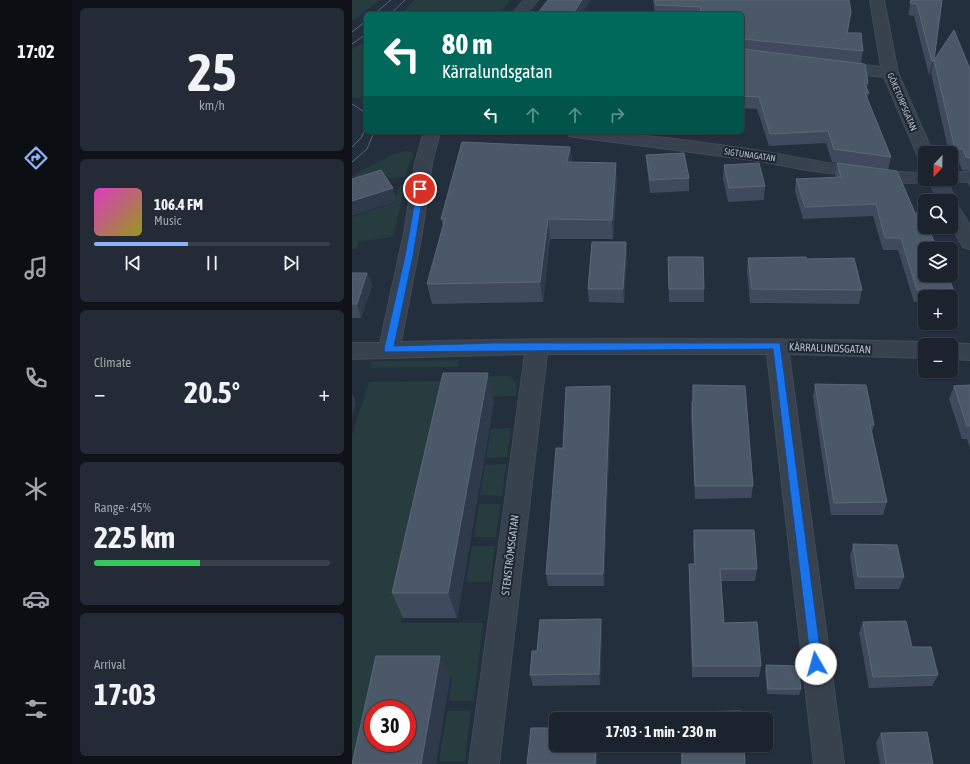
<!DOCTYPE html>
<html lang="en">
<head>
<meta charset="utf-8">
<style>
	:root { --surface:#1b232e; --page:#242b36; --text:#f1f3f6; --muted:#a0a4aa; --line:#39404a; --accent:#8ab4f8 }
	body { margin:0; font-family:"Asap Condensed",sans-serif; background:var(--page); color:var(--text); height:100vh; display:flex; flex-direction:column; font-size:15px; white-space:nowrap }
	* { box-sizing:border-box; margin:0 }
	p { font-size:13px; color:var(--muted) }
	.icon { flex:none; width:22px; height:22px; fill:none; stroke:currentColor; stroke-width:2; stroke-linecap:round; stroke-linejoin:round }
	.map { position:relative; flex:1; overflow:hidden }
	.drawer { display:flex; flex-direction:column; gap:8px; padding:8px; background:#0f1319; width:280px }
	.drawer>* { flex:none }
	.top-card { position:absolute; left:12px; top:12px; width:380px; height:122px; border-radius:6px; box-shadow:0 1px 3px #0004,0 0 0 1px var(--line); background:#00695c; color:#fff; overflow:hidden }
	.needle { width:26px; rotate:202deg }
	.controls { position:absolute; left:566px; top:146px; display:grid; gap:8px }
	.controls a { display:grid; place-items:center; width:40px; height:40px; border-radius:6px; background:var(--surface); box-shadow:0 1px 3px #0004,0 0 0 1px var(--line); font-size:20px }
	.speed { position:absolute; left:12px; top:700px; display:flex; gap:8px; font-size:20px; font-weight:700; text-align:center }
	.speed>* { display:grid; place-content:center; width:52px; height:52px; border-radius:50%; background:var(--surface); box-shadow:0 1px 3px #0004,0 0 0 1px var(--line); line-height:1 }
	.speed .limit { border:6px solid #d22; background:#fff; color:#111 }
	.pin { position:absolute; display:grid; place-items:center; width:34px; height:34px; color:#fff; margin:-17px; border:2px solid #fff; border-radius:50%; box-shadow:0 1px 4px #0007 }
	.me { position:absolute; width:44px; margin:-22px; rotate:353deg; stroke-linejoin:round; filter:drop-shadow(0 0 3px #0008) }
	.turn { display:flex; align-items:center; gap:14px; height:84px; padding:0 12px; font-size:18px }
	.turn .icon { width:52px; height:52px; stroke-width:2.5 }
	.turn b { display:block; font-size:28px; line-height:34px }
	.lanes { display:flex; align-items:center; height:38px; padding:0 12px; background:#0003; justify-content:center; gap:20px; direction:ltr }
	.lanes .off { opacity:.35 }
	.big { font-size:30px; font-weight:700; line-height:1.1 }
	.drawer .tile { flex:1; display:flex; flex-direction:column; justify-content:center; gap:6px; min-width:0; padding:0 14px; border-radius:6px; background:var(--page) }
	.drawer .dial { align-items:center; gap:0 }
	.dial b { font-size:52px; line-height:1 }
	.song { display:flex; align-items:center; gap:12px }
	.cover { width:48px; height:48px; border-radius:6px; background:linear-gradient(135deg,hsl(310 70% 55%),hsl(60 70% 35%)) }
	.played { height:4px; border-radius:2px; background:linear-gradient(90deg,var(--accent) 40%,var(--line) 40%) }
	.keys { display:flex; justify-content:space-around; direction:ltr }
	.heat { display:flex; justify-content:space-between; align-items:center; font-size:22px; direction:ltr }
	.charge { height:6px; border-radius:3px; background:linear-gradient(90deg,#34c759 45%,var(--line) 0) }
	.trip { position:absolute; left:197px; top:712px; width:224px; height:40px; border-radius:6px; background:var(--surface); box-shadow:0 1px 3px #0004,0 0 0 1px var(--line); font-weight:700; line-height:40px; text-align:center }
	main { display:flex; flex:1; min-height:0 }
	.tabs { display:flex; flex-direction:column; width:72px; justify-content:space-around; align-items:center; background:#0b0e12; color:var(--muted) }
	.tabs .icon { width:28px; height:28px }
	.tabs .selected { color:var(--accent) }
	.tabs b { font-size:18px; color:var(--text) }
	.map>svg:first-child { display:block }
	.green { fill:#263c3f }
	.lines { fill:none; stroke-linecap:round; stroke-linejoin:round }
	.minor-casing { stroke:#414a57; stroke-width:2 }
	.minor { fill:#38414e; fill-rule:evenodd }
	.tram { stroke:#5a6575; stroke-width:1 }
	.wall { fill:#3f4b5c }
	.shaded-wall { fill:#2f3b4b }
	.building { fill:#4b5868; stroke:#5c6777; fill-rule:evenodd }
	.route { fill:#1a73e8; stroke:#114b97 }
	.labels { text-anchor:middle; stroke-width:4; stroke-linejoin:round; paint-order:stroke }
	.far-street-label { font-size:9px; fill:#b4bcc9; stroke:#1d2633 }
	.street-label { font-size:11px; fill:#b4bcc9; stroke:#1d2633 }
</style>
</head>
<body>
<main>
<nav class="tabs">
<b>17:02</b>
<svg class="icon selected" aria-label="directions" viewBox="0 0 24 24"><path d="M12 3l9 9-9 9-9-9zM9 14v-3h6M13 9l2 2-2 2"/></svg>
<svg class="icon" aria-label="music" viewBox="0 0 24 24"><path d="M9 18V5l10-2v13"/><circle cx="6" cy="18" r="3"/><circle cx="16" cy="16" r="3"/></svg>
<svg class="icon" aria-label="phone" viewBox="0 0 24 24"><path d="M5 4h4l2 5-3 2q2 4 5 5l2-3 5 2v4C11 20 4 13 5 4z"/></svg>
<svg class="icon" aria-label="climate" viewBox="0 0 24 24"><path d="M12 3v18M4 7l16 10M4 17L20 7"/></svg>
<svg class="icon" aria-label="car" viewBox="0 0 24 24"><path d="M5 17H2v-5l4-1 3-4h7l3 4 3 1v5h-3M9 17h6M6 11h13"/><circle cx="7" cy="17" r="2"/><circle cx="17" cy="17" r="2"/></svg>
<svg class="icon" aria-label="filters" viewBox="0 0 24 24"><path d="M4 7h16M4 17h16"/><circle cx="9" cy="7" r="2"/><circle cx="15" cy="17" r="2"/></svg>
</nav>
<section class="drawer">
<div class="tile dial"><b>25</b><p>km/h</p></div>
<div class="tile">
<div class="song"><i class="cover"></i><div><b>106.4 FM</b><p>Music</p></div></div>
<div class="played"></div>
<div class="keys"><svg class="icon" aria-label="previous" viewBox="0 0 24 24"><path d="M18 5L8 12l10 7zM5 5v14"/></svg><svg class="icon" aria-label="pause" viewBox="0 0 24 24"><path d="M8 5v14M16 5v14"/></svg><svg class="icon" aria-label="next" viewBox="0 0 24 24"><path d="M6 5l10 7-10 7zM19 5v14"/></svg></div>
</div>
<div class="tile"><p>Climate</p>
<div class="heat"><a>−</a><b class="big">20.5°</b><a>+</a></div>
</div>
<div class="tile"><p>Range · 45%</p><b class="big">225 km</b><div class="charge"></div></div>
<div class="tile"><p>Arrival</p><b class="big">17:03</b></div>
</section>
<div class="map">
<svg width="618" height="764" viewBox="0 0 618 764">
	<rect width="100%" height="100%" fill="#242f3e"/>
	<!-- green -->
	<g class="green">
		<path d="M0 0H28L0 21Z"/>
		<path d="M62 0H158L148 14H50Z"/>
		<path d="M14 42V80L12 95 8 98 0 97V49Z"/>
		<path d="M54 151 60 152 61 157 52 177 0 181V176L41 154Z"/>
		<path d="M54 183 41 237 7 241 5 249H0V217L46 201 43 198 48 186Z"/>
		<path d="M107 360 106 367 18 368 20 361Z"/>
		<path d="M141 376H157L165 384 164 396 140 397 137 377Z"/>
		<path d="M94 381 49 623H131L122 701H97L100 677 35 676 21 709V743L0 764V435L17 382Z"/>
		<path d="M159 428 155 457 134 458 139 429Z"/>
		<path d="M154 464 150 496 128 495 133 465Z"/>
		<path d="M127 504H149L144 537H122Z"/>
		<path d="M120 546H143L138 582H114Z"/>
		<path d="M95 711H119L113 761H87Z"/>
	</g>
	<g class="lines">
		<defs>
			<g id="minor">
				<path d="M172 0H186L174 14H160Z"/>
				<path d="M518 0H532L546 73 581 153H573V159L567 158 565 154 532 77 485 72 480 70 477 67 480 64 485 62 529 67Z"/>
				<path d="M72 132H88L80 163 70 233 49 342C224 337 398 338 573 342L581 345H573V358L437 354 492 764H462L415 354H195L147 764H117L173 354 0 359V343H28L52 233 63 163Z"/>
				<path d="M215 132C279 132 344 141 408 151 462 160 518 173 573 173V179H599V172H618V182L594 181 605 201 604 203 618 225V249L611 247 599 225V201H587L577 182 554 183 454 170 408 161 223 137 217 136Z"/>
				<path d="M599 343 618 344V360L599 359V345H593Z"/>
			</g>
		</defs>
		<!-- minor casing -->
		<use href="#minor" class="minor-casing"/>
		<!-- minor -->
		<use href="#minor" class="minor"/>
		<!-- tram -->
		<g class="tram">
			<path d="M22 14 39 0"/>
			<path d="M38 14 53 0"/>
			<path d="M0 32 14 21"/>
			<path d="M0 44 14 34"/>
			<path d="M0 104 14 113"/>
			<path d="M0 147 9 138 14 128"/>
			<path d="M0 162 15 149 22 132"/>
		</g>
	</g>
	<!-- wall -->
	<g class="wall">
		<path d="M301 0H497V24L496 33 511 51 509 63 516 83 515 88 517 93 515 99 539 157 536 170 480 162 474 143 417 146 405 109 390 108V14H303Z"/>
		<path d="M559 0H590L582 60 618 69V171L610 170 607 162H599V153H597L579 73 577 75 562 16 556 15Z"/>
		<path d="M323 132H339L323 133Z"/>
		<path d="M218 147 220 162 265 182 261 239H198L191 302 80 304 75 284 91 226 89 219Z"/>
		<path d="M294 155 337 178V191L298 193 295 168Z"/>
		<path d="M485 163 563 213 601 289 598 297H573V302H562L546 250H531L521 216 451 219 443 191 444 179 484 178 483 175Z"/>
		<path d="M372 165 413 186 412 200 376 202 371 178Z"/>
		<path d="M618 177V188L616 183Z"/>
		<path d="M274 242 275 255 272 303 237 302 236 289Z"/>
		<path d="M316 257 352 289V302H317Z"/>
		<path d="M396 258 454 259 510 290 507 304 398 303 395 271Z"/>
		<path d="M0 273H15L20 286 9 318H0Z"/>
		<path d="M463 384 522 425 520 432 535 502 531 515H479L461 397Z"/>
		<path d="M341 385 401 486 399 498 343 499 339 415 340 402Z"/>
		<path d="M618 385V449L615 439H610L597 399 602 386Z"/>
		<path d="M258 386 259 400 252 586H196L194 574 211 448Z"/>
		<path d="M142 401 105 618H51L40 593Z"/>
		<path d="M342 530 405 569 403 581H369L372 623 409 666 407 677H340L337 577V564H342L341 543Z"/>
		<path d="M501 544 552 577 547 589H503L498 557Z"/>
		<path d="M511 622 586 675 580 686 517 688 507 633Z"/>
		<path d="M250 631 248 685 181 686 178 675 185 651Z"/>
		<path d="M414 665 449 689 447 695 415 694 413 671Z"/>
		<path d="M529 733 581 764H528L524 743Z"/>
		<path d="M329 745H392L393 764H329Z"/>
	</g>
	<!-- shaded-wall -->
	<g class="shaded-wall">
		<path d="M230 0H239L230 14H221Z"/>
		<path d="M582 60 579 73 577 75 580 62Z"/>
		<path d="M218 147 220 166 215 162Z"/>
		<path d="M264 163 265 182 261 239 260 220Z"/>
		<path d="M41 188 45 201 0 216V201Z"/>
		<path d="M196 219 198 239 191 302 188 282Z"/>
		<path d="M274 242 275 255 272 303 271 289Z"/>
		<path d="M15 273 20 286 9 318 5 304Z"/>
		<path d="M136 373 142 401 105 618 96 593Z"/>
		<path d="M258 386 259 400 252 586 251 574Z"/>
		<path d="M0 392 4 403 0 417Z"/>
		<path d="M249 619 250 631 248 685 247 674Z"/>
		<path d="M88 656 98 679 84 764H69Z"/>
		<path d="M244 745H246L245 764H243Z"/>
	</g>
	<!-- building -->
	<g class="building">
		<path d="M196 0H230L221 14H185Z"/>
		<path d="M303 0H497L499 12 495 33H509L511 51 391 39H390V14H348L349 7 304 5Z"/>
		<path d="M559 0H590L582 60 602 30 618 69V158L614 157 611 149H603L582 60 580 62 565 4 558 3Z"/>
		<path d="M390 45 391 49 513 64 516 83H512L517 93H513L539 157 482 149 476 131 418 134 407 97 390 96Z"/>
		<path d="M110 142 218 147 215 162 264 163 260 220 196 219 188 282 75 284 93 219H89Z"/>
		<path d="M332 153 337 178 298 180 294 155Z"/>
		<path d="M407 163 413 186 377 188 372 165Z"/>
		<path d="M485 163 545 171 563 213H569L573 222V227H575L586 249H573V275H596L601 289 565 290 549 238H533L524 204 453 207 444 179 489 177Z"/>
		<path d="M29 170 41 188 0 201V179Z"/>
		<path d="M240 242H274L271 289H236Z"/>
		<path d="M316 257H351L352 289H317Z"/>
		<path d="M454 257V259L502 258 510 290 400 289 396 258Z"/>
		<path d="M0 273H15L5 304H0Z"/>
		<path d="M91 373H136L96 593H40Z"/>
		<path d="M463 384 514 385 522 425H518L535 502 482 503Z"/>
		<path d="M341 385 393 386 401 486H343L340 402H341Z"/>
		<path d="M618 385V426H615L602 386Z"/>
		<path d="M258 386 251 574H194L204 448H211L214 387Z"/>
		<path d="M342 530H402L405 569H368L372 623 405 622 409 666H341L337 564H343Z"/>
		<path d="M501 544 545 545 552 577H506Z"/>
		<path d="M249 619 247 674 178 675 180 651H185L188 620Z"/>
		<path d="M554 621 560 647H579L586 675 521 677 511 622Z"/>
		<path d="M24 656H88L69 764H0ZM21 709H55V743H21Z"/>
		<path d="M414 665 446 666 449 689H416Z"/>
		<path d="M389 711 390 719H329V712Z"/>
		<path d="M179 728H204V745H244L243 764H175Z"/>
		<path d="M575 732 581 764H534L529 733Z"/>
		<path d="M330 745H392L393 764H330Z"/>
	</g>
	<!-- route -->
	<path class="route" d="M68 187 72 189 61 256 42 346 143 343H428L470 664 469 668 464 669 460 668 459 664 421 349 33 352 32 349 53 256 65 189Z"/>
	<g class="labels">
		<!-- far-street labels -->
		<g class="far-street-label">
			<text transform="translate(550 102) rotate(67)" y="3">GÖKETORPSGATAN</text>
			<text transform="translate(398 155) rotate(8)" y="3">SIGTUNAGATAN</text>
		</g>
		<!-- street labels -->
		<g class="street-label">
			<text transform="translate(478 348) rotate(2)" y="4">KÄRRALUNDSGATAN</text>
			<text transform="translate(158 555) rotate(-83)" y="4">STENSTRÖMSGATAN</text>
		</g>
	</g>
</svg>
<div class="controls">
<a><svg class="needle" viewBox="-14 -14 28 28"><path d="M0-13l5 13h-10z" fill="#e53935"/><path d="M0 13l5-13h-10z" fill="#a0a4aa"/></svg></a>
<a><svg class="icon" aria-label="search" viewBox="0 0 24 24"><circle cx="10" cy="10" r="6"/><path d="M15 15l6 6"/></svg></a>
<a><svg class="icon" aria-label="layers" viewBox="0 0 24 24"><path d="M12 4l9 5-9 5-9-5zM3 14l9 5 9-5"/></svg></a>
<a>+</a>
<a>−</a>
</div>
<div class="speed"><div class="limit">30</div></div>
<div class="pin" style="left:68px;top:189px;background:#d93025"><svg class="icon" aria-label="arrive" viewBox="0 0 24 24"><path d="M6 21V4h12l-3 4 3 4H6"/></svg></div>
<svg class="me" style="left:464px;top:664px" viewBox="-20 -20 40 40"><circle r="19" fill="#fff"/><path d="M0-13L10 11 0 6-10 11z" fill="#1a73e8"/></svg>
<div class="trip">17:03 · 1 min · 230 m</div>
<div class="top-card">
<div class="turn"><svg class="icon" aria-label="left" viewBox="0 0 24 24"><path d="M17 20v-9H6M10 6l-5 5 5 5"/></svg><div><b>80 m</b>Kärralundsgatan</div></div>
<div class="lanes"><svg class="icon" aria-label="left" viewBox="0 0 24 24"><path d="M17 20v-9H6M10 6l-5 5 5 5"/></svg><svg class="icon off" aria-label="ahead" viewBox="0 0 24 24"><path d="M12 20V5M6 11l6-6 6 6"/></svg><svg class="icon off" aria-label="ahead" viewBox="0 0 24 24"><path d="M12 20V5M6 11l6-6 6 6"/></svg><svg class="icon off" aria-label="right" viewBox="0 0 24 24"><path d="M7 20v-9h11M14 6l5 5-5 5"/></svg></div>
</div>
</div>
</main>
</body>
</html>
